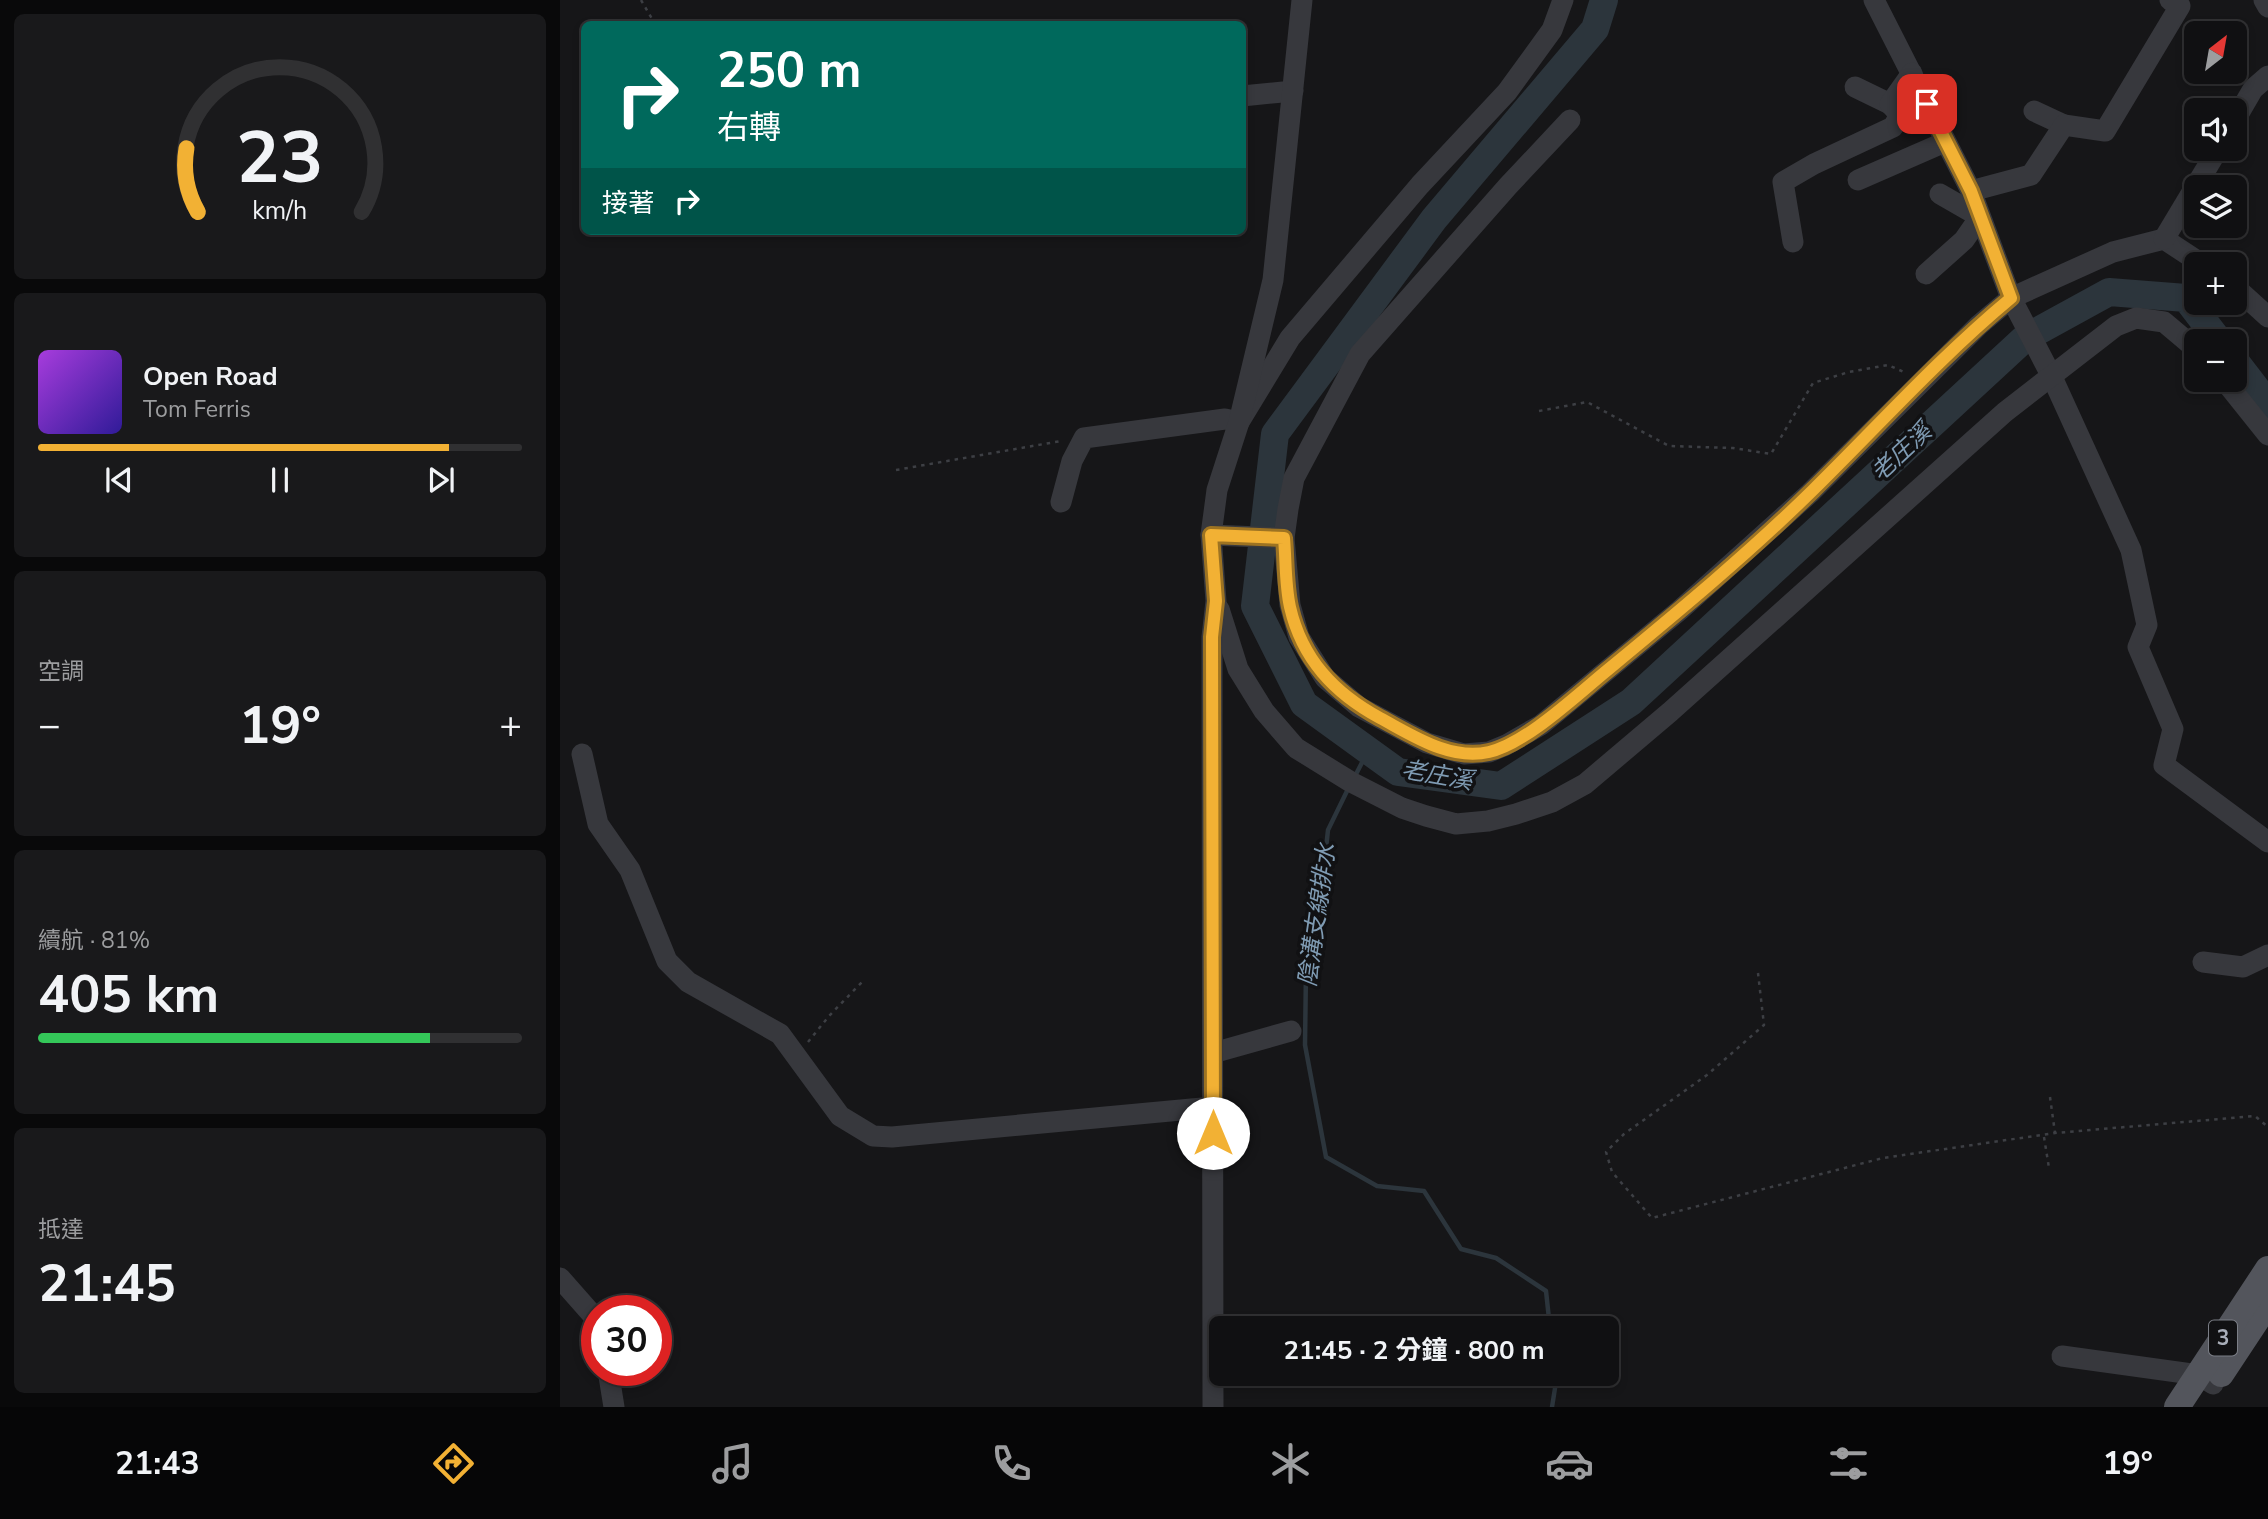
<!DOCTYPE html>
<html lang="zh-TW">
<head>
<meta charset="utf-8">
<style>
	:root { --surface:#101012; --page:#19191b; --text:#f1f3f6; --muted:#9c9d9f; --line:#303032; --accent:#f2b134 }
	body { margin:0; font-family:"Nunito Sans","Noto Sans TC",sans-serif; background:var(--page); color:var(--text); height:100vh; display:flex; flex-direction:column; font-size:26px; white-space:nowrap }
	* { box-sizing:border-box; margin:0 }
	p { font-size:23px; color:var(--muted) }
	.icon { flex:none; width:38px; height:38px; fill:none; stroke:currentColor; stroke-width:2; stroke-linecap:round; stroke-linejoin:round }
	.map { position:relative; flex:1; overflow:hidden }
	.drawer { display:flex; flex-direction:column; gap:14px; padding:14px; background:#09090a; width:560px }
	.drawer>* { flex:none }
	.top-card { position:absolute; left:21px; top:21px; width:665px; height:214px; border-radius:10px; box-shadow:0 4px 10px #0003,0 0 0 2px var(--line); background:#00695c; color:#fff; overflow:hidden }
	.needle { width:46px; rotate:31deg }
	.fabs { position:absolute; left:1624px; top:21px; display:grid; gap:14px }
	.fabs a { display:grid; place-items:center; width:63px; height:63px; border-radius:10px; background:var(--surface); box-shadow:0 4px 10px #0003,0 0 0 2px var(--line); font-size:35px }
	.speed { position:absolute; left:21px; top:1295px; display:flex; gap:14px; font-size:35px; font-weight:700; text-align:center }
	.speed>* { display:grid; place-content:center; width:91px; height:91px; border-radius:50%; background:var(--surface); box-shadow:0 4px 10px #0003,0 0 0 2px var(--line); line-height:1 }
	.speed .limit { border:10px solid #d22; background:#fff; color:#111 }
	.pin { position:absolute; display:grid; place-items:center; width:60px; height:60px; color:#fff; margin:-30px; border-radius:14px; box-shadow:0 4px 10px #0006 }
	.me { position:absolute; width:77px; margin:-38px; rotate:0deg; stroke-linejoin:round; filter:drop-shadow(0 0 5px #0008) }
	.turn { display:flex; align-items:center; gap:24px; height:147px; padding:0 21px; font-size:32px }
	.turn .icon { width:91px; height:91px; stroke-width:2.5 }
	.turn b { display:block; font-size:49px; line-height:60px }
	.then { display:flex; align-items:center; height:66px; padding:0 21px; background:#0003; gap:14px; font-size:26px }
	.big { font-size:52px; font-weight:700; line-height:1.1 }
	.drawer .widget { flex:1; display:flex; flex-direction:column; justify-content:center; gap:10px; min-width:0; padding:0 24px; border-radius:10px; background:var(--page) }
	.drawer .dial { align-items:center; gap:0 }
	.dial svg { height:182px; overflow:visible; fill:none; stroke:var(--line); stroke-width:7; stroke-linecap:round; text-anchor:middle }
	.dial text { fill:var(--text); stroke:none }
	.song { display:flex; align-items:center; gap:21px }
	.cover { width:84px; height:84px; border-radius:10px; background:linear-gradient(135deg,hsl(280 70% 55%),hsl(250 70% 35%)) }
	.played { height:7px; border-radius:4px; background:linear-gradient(90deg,var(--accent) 85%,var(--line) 85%) }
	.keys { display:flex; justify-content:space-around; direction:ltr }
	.heat { display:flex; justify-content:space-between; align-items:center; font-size:38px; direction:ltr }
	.charge { height:10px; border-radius:5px; background:linear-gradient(90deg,#34c759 81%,var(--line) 0) }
	.trip { position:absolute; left:649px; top:1316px; width:410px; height:70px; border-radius:10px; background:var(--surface); box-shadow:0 4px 10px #0003,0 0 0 2px var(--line); font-weight:700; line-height:70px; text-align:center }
	.tab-bar { display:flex; height:112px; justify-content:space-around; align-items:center; background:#060607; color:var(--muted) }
	.tab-bar .icon { width:49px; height:49px }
	.tab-bar .active { color:var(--accent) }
	.tab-bar b { font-size:32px; color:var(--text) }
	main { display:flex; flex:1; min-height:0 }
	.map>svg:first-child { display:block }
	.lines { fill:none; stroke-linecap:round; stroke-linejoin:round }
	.stream { stroke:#2c353c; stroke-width:4.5 }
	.river { stroke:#2c353c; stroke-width:28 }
	.path { stroke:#3d3f44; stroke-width:2.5; stroke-dasharray:3.5 5; stroke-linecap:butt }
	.minor { stroke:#37383d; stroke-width:21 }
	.major { stroke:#53555c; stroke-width:26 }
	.route-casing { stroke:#9d7322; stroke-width:18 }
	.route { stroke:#f2b134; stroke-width:12 }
	.labels { text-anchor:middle; stroke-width:7; stroke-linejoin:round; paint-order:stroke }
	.shield { fill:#111113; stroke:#7b7e86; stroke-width:2 }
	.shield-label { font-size:21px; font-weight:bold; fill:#a8adb8 }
	.water-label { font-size:24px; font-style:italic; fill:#7f9bb3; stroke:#111113 }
</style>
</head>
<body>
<main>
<section class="drawer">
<div class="widget dial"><svg viewBox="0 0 100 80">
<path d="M14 69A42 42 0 1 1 86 69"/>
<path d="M14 69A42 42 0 0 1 9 41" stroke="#f2b134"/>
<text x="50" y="56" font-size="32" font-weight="700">23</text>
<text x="50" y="72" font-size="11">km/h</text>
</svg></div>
<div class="widget">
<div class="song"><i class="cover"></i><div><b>Open Road</b><p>Tom Ferris</p></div></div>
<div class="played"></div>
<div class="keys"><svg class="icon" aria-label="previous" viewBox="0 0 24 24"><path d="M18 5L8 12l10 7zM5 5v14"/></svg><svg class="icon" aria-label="pause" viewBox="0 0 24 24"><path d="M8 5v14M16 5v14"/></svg><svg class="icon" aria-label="next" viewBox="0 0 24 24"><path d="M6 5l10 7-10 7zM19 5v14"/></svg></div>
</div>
<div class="widget"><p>空調</p>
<div class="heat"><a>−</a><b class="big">19°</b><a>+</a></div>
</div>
<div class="widget"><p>續航 · 81%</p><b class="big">405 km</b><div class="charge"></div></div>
<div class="widget"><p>抵達</p><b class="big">21:45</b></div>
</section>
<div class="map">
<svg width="1708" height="1407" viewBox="0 0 1708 1407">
	<rect width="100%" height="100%" fill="#161618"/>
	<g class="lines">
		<!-- stream -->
		<g class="stream">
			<path d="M794 778 808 751"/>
			<path d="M788 789 768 830 760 904 746 969 745 1045 766 1157 817 1186 864 1191 901 1249 936 1258 986 1291 990 1328"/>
			<path d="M992 1407 996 1382 995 1374"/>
		</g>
		<!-- river -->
		<g class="river">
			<path d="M1044 0 1035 29 874 219 715 434 695 606 744 704 838 772 941 786 1071 702 1465 338 1549 292 1626 298 1659 341"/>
			<path d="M1675 361 1708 404"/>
		</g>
		<!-- path -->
		<g class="path">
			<path d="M81 0 95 24"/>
			<path d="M979 411 1027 402 1109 446 1173 448 1211 454 1253 383 1289 372 1328 365 1346 373"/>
			<path d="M336 470 501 441"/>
			<path d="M1198 973 1204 1025 1147 1075 1064 1134 1046 1152 1052 1172 1092 1218 1323 1158 1495 1133 1695 1116 1708 1127"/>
			<path d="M248 1042 269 1016 302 982"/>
			<path d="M1490 1097 1495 1133"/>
			<path d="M1484 1137 1489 1168"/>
		</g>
		<!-- minor -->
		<g class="minor">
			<path d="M1314 0 1411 191 1451 298 1492 377 1571 550 1587 625 1578 647 1613 729 1604 765 1708 842"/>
			<path d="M1704 0 1708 7"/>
			<path d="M1295 87 1330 104"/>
			<path d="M682 96 733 91"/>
			<path d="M1474 111 1504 125"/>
			<path d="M1010 120 948 186 800 354 734 478 728 509 724 538 730 605 739 637 765 678 799 707 867 743 904 754 929 752 946 745 981 725 1120 610 1250 493 1419 325 1451 298 1553 252 1604 239 1642 264"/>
			<path d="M1675 120 1693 89 1708 76"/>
			<path d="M1298 180 1385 142"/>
			<path d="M1411 191 1471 175 1504 125 1545 131 1620 6 1610 0"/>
			<path d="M1604 239 1658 149"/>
			<path d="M1233 242 1223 182 1254 164 1333 127 1340 115 1330 104 1352 73"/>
			<path d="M1366 274 1404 240 1420 217 1380 194"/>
			<path d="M1675 287 1708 317"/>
			<path d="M1664 380 1708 435"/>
			<path d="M501 502 512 461 524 438 665 419 679 422 730 338 860 185 947 92 992 30 1003 0"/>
			<path d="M651 535 724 538"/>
			<path d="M659 609 678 669 704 711 736 748 791 782 842 808 866 816 896 824 928 821 956 814 992 802 1025 784 1110 712 1445 412 1556 326 1576 318 1604 322 1636 349"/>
			<path d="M22 754 38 824 70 870 107 961 128 982 220 1034 280 1116 313 1136 332 1137 653 1107"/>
			<path d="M1643 962 1683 967 1708 955"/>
			<path d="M653 1053 731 1031"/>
			<path d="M0 1278 37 1320"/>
			<path d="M1502 1356 1639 1375 1653 1384"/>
			<path d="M48 1370 54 1407"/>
			<path d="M653 1407 652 637 656 601 651 535 657 490 679 422 713 280 742 0"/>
		</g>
		<!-- major -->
		<g class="major">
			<path d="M1661 1374 1708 1303"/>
			<path d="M1617 1407 1708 1269"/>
		</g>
	</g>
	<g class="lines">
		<defs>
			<path id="route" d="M653 1133 652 637 656 601 651 535 724 538C726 560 725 585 730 607 742 659 774 693 820 718 852 735 890 761 929 752 966 744 1019 693 1050 668 1119 611 1189 553 1253 490 1318 426 1380 357 1451 298L1411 191 1367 104"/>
		</defs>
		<!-- route casing -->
		<use href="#route" class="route-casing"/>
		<!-- route -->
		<use href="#route" class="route"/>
	</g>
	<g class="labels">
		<!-- shield labels -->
		<rect class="shield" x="1649" y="1320.5" width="28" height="35" rx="5"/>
		<g class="shield-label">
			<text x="1663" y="1345">3</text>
		</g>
		<!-- water labels -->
		<g class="water-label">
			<text transform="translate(1341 452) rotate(-43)" y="8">老庄溪</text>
			<text transform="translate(877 775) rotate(10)" y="8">老庄溪</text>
			<text transform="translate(757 915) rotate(-82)" y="8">陰溝支線排水</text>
		</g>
	</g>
</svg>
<div class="fabs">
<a><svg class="needle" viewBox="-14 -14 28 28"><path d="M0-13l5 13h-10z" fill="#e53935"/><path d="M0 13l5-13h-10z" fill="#9c9d9f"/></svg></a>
<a><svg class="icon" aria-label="sound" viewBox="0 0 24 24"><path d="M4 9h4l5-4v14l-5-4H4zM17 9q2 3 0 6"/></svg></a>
<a><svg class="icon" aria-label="layers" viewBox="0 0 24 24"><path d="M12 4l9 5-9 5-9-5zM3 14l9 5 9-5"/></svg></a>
<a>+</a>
<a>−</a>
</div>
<div class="speed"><div class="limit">30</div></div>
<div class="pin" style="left:1367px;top:104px;background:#d93025"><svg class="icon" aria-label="arrive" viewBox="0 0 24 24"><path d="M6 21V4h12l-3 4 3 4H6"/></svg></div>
<svg class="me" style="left:653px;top:1133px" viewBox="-20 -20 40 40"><circle r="19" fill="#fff"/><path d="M0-13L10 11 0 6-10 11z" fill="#f2b134"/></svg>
<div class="trip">21:45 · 2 分鐘 · 800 m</div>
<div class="top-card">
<div class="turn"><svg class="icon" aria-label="right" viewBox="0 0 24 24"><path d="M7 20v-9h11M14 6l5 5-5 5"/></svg><div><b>250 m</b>右轉</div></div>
<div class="then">接著<svg class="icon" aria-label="right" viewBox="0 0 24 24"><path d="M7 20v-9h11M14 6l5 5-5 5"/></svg></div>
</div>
</div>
</main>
<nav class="tab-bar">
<b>21:43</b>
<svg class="icon active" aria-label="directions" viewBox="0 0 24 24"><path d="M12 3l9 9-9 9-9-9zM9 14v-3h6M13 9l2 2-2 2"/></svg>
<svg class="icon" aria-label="music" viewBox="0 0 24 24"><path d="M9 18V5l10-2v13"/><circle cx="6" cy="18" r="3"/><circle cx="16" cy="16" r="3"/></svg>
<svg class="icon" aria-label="phone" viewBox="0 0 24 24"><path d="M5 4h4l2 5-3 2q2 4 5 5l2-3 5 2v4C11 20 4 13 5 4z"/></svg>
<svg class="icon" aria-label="climate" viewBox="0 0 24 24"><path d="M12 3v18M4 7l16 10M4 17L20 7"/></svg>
<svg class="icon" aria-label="car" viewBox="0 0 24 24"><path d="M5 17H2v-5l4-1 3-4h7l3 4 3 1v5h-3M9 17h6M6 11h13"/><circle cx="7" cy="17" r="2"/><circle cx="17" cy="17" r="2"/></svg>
<svg class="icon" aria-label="filters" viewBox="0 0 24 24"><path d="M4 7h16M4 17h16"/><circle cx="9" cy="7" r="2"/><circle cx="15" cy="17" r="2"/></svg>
<b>19°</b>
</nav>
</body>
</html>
